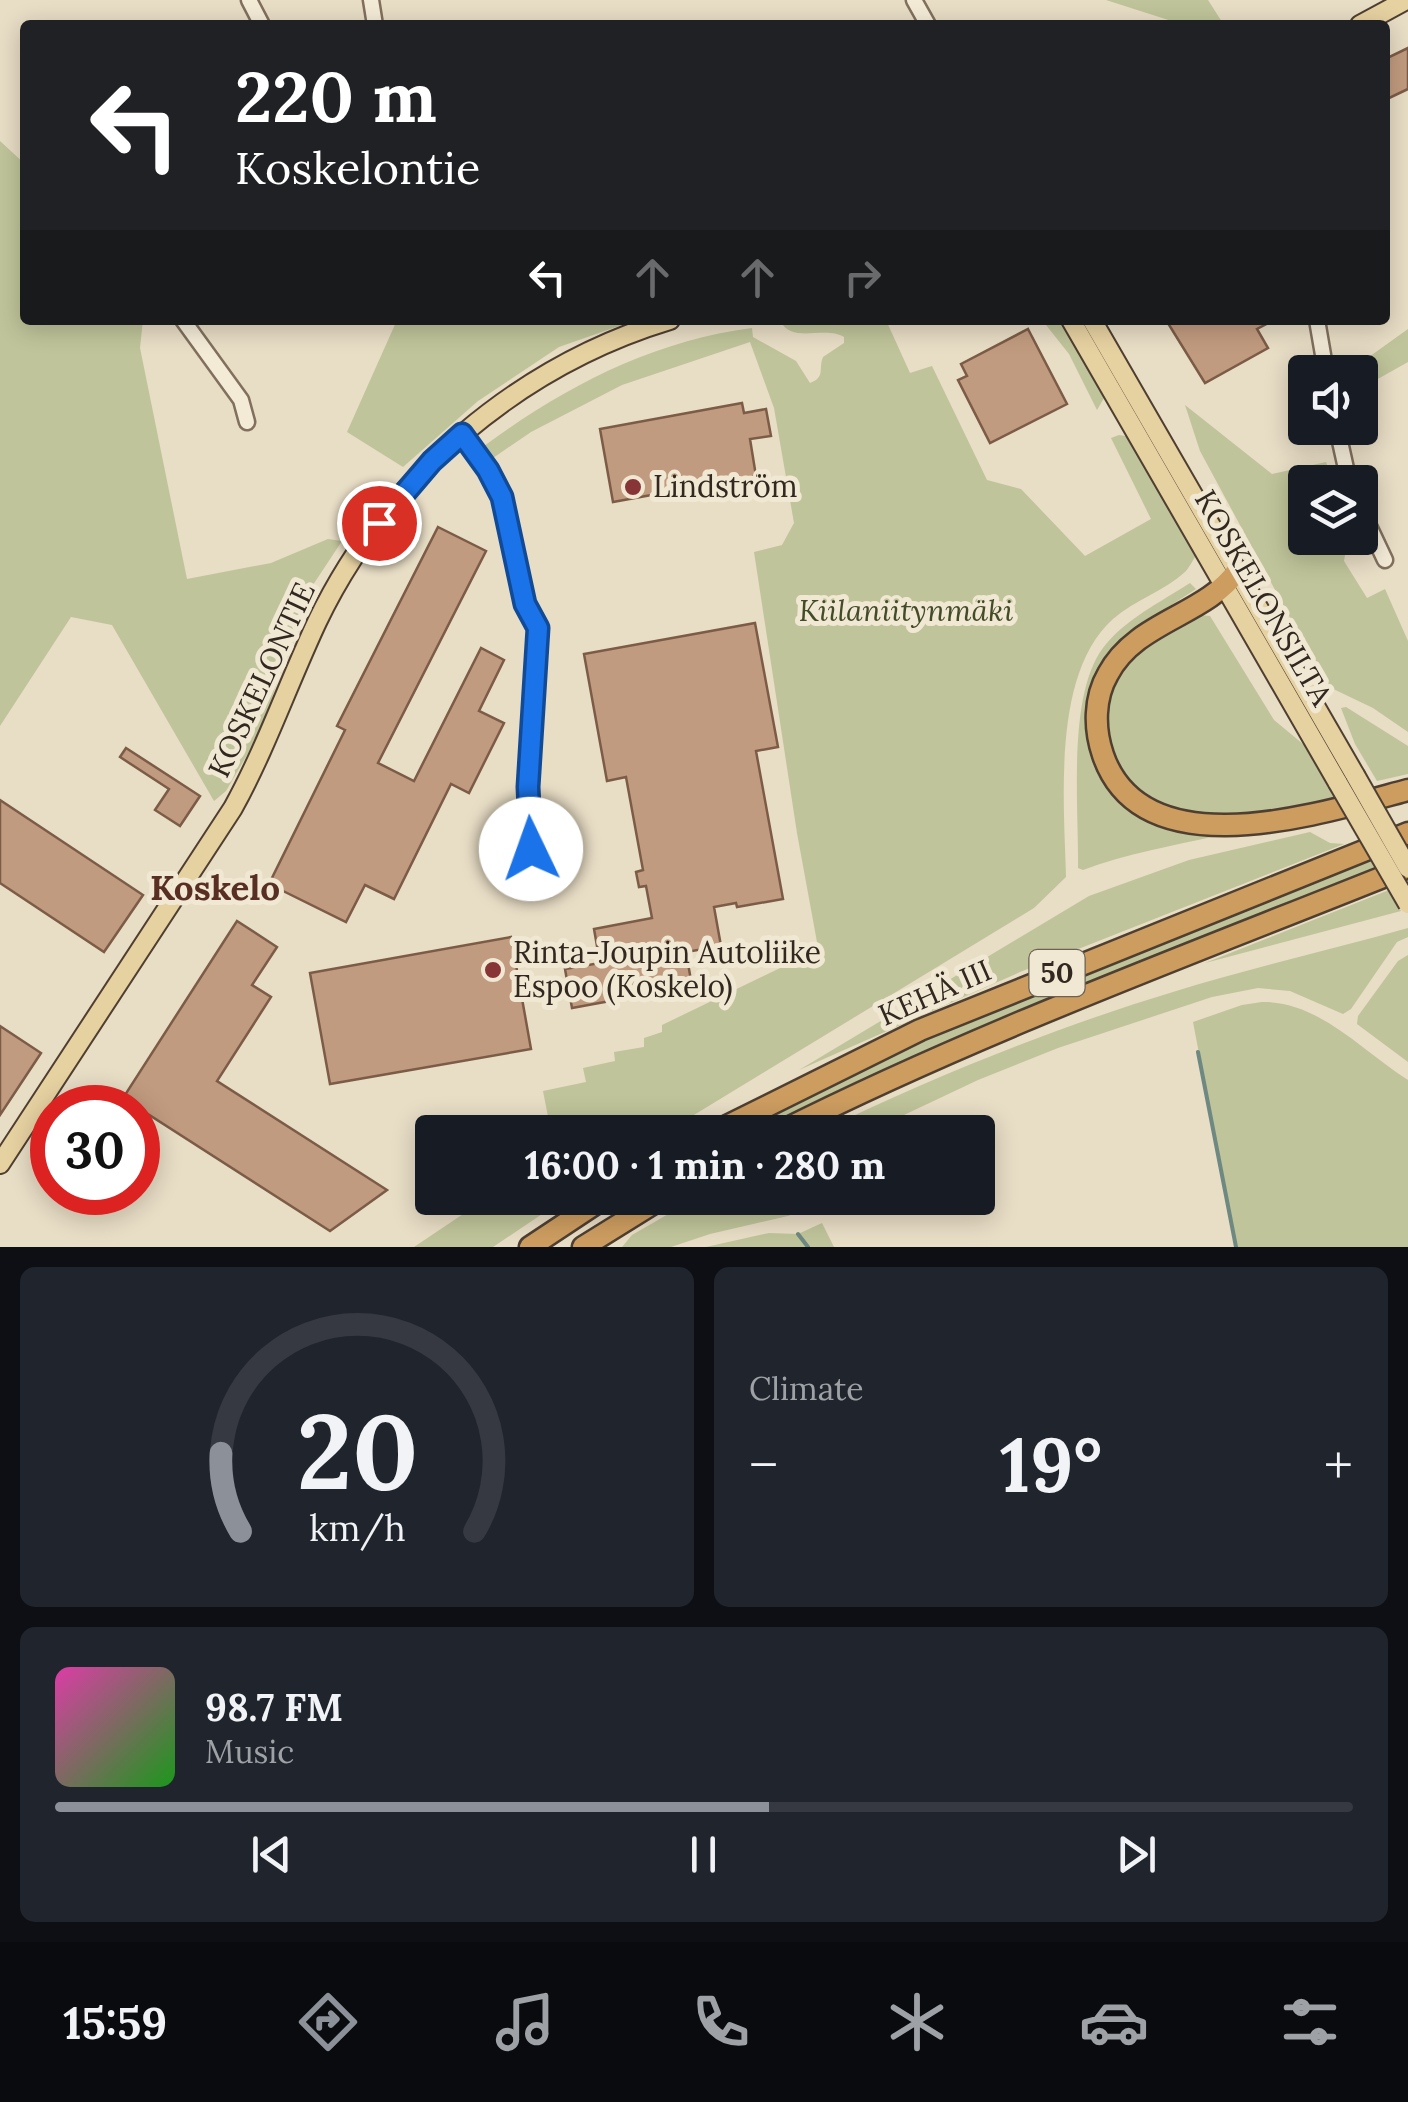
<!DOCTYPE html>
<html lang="en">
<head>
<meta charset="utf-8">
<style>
	:root { --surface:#171b24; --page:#20242c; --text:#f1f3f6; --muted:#9ea1a6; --line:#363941; --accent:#8c9099 }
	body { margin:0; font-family:Lora,serif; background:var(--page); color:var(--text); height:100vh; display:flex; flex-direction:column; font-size:38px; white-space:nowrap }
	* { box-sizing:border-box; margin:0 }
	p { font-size:32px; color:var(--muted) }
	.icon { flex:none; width:55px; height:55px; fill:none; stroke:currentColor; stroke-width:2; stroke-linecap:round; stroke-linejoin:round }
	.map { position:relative; height:1247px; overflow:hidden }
	.side { display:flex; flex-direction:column; gap:20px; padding:20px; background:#0d0f14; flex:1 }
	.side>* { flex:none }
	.top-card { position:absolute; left:20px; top:20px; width:1370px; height:305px; border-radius:10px; box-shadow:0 5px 25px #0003; background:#202124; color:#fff; overflow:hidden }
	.buttons { position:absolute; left:1288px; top:355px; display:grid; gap:20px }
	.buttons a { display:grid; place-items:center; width:90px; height:90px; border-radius:10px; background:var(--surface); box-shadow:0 5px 25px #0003; font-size:50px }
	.speed { position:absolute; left:30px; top:1085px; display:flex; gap:20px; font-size:50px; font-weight:700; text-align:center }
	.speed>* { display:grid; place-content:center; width:130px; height:130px; border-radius:50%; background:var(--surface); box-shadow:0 5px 25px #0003; line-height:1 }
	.speed .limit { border:15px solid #d22; background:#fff; color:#111 }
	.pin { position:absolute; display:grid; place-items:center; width:85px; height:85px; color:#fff; margin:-42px; border:5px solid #fff; border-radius:50%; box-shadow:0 2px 10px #0007 }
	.me { position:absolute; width:110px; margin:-55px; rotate:357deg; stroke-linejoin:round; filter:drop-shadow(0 0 8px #0008) }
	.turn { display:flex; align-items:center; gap:35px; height:210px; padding:0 50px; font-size:45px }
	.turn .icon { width:130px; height:130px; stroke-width:2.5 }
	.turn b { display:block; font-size:70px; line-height:85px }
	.lanes { display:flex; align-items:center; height:95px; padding:0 50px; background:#0003; justify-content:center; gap:50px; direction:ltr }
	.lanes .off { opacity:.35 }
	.big { font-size:75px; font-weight:800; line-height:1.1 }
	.side .tile { flex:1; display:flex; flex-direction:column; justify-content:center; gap:15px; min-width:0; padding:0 35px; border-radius:15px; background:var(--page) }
	.side .dial { align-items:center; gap:0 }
	.dial svg { height:260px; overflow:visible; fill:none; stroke:var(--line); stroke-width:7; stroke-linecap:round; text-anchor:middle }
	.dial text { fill:var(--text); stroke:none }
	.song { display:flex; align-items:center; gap:30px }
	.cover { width:120px; height:120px; border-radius:15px; background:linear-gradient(135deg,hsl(320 70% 55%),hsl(120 70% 35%)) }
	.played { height:10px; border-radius:5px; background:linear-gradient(90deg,var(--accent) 55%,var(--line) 55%) }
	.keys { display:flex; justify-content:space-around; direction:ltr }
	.heat { display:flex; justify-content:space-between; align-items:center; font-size:55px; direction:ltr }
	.side .tiles { flex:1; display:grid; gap:20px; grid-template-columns:1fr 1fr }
	.tile:last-child { grid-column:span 2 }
	.trip { position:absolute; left:415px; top:1115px; width:580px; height:100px; border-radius:10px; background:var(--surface); box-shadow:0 5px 25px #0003; font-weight:800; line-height:100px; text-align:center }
	.tabs { display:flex; height:160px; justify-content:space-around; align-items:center; background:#090b0e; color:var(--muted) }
	.tabs .icon { width:70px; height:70px }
	.tabs .active { color:var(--accent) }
	.tabs b { font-size:45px; color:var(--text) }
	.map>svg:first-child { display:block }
	.green { fill:#bfc49a }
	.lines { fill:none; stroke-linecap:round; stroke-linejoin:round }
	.stream { stroke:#6e8982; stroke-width:4 }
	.building { fill:#c19b7f; stroke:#7c5c46; stroke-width:2.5 }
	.minor-casing { stroke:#80705d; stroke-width:19 }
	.major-casing { stroke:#4f3f31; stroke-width:22 }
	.highway-casing { stroke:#4f3f31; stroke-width:25 }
	.minor { stroke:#f4ebd7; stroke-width:14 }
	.major { stroke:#e6d1a1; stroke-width:18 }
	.highway { stroke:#cd9d60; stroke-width:20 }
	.major-bridge-casing { stroke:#4f3f31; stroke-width:22; stroke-linecap:butt }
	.major-bridge { stroke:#e6d1a1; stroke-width:18 }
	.route-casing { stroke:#114b97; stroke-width:25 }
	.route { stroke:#1a73e8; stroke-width:18 }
	.poi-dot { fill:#873536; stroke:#f0e8d3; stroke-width:4 }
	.labels { text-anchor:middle; stroke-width:10; stroke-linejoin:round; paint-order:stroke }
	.shield { fill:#f0e8d3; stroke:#6b6255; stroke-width:2.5 }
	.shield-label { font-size:28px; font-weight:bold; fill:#32281f }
	.poi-label { font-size:30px; fill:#32281f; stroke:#f0e8d3; text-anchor:start }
	.street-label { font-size:30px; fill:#32281f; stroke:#f0e8d3 }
	.park-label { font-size:30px; font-style:italic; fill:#434c28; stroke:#f0e8d3 }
	.quarter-label { font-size:35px; font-weight:bold; fill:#592f24; stroke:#f0e8d3 }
</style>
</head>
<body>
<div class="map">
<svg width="1408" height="1247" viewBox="0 0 1408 1247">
	<rect width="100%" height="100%" fill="#e8ddc5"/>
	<!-- green -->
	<g class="green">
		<path d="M1106 0H1208L1224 25H1184Z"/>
		<path d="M0 141 25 164V320H143L140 348 187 579 271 563 328 539 342 541 307 594 260 733 226 791 214 801 112 625 71 617 0 726Z"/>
		<path d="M397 320H636L559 347 478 401 403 467 347 432Z"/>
		<path d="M780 320H886L910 373 932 366 987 480 1021 489 1085 556 1151 519 1111 438 1119 435 1131 437 1198 553C1193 559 1190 567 1185 572 1164 591 1135 600 1113 619 1052 673 1064 801 1066 877L1034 908 666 1132H551L543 1091 586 1082 583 1068 615 1061 614 1052 644 1047V1038L662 1032V1025L801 958 819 953 797 833 754 552 782 545 794 523 774 408 750 342 622 385 531 432 493 458 484 446C564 387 652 341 752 328L753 337 796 361 810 383C826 377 818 369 823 357L844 343V337C825 325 791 345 780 320Z"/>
		<path d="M1042 320H1063L1104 390V398L1097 410 1069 354Z"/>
		<path d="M1408 329V362L1360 389V372H1348Z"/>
		<path d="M1185 405 1272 474 1326 462 1334 482H1305V538H1348L1344 561 1367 598 1385 589 1408 641V732L1373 708 1327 686 1200 451Z"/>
		<path d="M1190 583 1196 589 1139 626 1113 650 1088 725 1089 741 1093 757 1115 792 1164 825 1186 831 1215 833 1216 836C1171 846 1126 854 1083 870L1078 868C1079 808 1067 696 1103 648 1125 619 1161 602 1190 583Z"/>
		<path d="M1200 615 1210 616 1274 720 1309 749 1336 798C1290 810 1240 822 1193 813 1143 804 1103 767 1106 715 1107 699 1110 685 1119 671 1137 645 1173 631 1200 615Z"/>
		<path d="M1346 707 1408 746V774L1377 781 1355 744 1341 708Z"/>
		<path d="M1310 832 1330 843 1344 844 1020 972 799 1070 1089 896 1189 860Z"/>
		<path d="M1408 844V857L953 1039 754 1132H733L948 1028Z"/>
		<path d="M1389 890 1401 911 1205 963Z"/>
		<path d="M1408 928V937L1397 942 1351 1009 1343 1014 1290 991 1258 988 1212 997 1058 1048 978 1080 868 1132H819C933 1077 1051 1029 1173 992 1250 968 1330 950 1408 928Z"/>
		<path d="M1408 955V1062L1357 1024 1358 1016 1398 961Z"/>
		<path d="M1262 1002C1319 1001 1362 1051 1408 1080V1247H1236L1193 1022 1242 1005Z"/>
		<path d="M487 1198H566L493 1247H414Z"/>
		<path d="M696 1198H816L808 1208 788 1216 710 1234 671 1247H622L632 1235Z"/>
		<path d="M822 1223 834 1247H706L769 1233 798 1234Z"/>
	</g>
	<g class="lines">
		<!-- stream -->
		<g class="stream">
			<path d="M1198 1052 1236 1247"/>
			<path d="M798 1234 808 1247"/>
		</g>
	</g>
	<!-- building -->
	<g class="building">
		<path d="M1408 48V89L1385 100V59Z"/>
		<path d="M1166 320H1274L1257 329 1268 348 1205 383Z"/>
		<path d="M1028 329 1067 404 990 443 958 380 967 376 961 364Z"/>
		<path d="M742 403 744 413 766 409 771 436 750 439 756 476 613 502 600 429Z"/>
		<path d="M438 527 486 551 378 763 414 781 481 648 504 660 479 711 504 723 469 793 451 784 394 899 365 885 346 922 269 884 345 730 337 726Z"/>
		<path d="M755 623 778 747 756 751 783 899 737 907 736 903 714 907 721 946 686 952 692 986 572 1008 565 969 600 963 594 929 652 918 646 886 639 887 636 872 643 870 626 777 607 781 584 654Z"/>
		<path d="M126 748 200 796 180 826 155 810 169 789 120 757Z"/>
		<path d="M0 800 143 895 104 952 0 883Z"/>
		<path d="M237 921 277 947 252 985 271 997 217 1081 387 1190 330 1231 123 1098Z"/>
		<path d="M511 937 531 1049 330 1084 310 973Z"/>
		<path d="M0 1026 41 1053 0 1115Z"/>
	</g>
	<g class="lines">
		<defs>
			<g id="minor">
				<path d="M249 0 262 25"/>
				<path d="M371 0 375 25"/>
				<path d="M914 0 928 25"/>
				<path d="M183 320 241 400 247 422"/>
				<path d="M1317 320 1326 372"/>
				<path d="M1337 428 1349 482"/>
				<path d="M462 434 488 469 503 497 525 604 539 628 528 787 531 849"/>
				<path d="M1360 507 1385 560"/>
			</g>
			<g id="major">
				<path d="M1360 25 1406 0"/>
				<path d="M1071 320 1338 783"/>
				<path d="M1092 320 1355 775"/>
				<path d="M0 1164 233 808C266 748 288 684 317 622 386 478 518 366 670 320"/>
			</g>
			<g id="highway">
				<path d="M1237 571C1205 616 1136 621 1108 674 1094 698 1094 729 1103 755 1143 872 1325 812 1408 790"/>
				<path d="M715 1132 920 1030 1408 833"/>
				<path d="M780 1132C983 1030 1197 952 1408 867"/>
				<path d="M530 1247 604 1198"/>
				<path d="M583 1247 662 1198"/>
			</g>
		</defs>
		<!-- minor casing -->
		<use href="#minor" class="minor-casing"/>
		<!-- major casing -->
		<use href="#major" class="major-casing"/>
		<!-- highway casing -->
		<use href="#highway" class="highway-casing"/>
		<!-- minor -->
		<use href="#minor" class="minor"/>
		<!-- major -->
		<use href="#major" class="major"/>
		<!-- highway -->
		<use href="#highway" class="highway"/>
		<defs>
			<g id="major-bridge">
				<path d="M1355 775 1408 868"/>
				<path d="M1338 783 1408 904"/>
			</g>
		</defs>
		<!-- major-bridge casing -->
		<use href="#major-bridge" class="major-bridge-casing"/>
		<!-- major-bridge -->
		<use href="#major-bridge" class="major-bridge"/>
	</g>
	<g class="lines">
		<defs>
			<path id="route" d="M379 523 432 461 462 434 488 470 502 497 525 604 538 628 528 787 531 849"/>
		</defs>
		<!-- route casing -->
		<use href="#route" class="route-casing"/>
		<!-- route -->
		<use href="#route" class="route"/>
	</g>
	<!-- markers -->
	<g class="poi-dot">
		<circle cx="633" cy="487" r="10"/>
		<circle cx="493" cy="970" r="10"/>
	</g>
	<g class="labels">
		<!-- shield labels -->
		<rect class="shield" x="1029.5" y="950" width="55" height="46" rx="8"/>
		<g class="shield-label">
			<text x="1057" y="983">50</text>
		</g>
		<!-- poi labels -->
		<g class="poi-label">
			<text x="653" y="497">Lindström</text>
			<text x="513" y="963">Rinta-Joupin Autoliike<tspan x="513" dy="34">Espoo (Koskelo)</tspan></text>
		</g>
		<!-- street labels -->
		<g class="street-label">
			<text transform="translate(1263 598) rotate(60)" y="10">KOSKELONSILTA</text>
			<text transform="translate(262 680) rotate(-65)" y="10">KOSKELONTIE</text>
			<text transform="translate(935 993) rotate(-24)" y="10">KEHÄ III</text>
		</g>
		<!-- park labels -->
		<g class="park-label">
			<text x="906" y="621">Kiilaniitynmäki</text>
		</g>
		<!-- quarter labels -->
		<g class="quarter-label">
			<text x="215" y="900">Koskelo</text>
		</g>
	</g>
</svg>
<div class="buttons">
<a><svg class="icon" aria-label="sound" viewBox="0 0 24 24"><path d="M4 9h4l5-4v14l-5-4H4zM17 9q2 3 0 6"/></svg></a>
<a><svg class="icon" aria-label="layers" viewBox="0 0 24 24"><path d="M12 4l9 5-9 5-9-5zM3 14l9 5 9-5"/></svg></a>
</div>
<div class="speed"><div class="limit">30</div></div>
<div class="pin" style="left:379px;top:523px;background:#d93025"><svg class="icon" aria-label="arrive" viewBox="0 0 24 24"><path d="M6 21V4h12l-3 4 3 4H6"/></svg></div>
<svg class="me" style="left:531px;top:849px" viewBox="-20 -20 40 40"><circle r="19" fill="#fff"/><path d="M0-13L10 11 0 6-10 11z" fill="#1a73e8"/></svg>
<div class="trip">16:00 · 1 min · 280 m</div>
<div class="top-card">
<div class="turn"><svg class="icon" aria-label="left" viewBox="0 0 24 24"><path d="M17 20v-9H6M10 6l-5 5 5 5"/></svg><div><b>220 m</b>Koskelontie</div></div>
<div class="lanes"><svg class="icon" aria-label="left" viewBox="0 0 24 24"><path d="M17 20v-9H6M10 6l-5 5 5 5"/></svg><svg class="icon off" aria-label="ahead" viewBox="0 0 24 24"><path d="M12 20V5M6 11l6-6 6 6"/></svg><svg class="icon off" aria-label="ahead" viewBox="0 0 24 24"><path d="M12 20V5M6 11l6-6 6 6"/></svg><svg class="icon off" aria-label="right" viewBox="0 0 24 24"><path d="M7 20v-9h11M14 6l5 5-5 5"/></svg></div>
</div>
</div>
<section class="side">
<div class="tiles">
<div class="tile dial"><svg viewBox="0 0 100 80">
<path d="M14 69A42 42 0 1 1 86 69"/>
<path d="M14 69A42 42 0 0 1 8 45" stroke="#8c9099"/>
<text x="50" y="56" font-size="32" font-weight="700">20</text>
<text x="50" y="72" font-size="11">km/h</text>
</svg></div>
<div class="tile"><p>Climate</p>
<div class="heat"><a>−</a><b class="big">19°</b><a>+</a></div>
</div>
<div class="tile">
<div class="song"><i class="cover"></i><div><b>98.7 FM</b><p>Music</p></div></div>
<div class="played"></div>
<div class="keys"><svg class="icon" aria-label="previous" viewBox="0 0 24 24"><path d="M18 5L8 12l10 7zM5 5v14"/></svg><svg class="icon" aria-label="pause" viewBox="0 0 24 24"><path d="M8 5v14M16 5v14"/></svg><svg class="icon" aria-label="next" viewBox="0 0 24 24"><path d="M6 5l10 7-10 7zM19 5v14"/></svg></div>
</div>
</div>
</section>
<nav class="tabs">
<b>15:59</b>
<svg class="icon active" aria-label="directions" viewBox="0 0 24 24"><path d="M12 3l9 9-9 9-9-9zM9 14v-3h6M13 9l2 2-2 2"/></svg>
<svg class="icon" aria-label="music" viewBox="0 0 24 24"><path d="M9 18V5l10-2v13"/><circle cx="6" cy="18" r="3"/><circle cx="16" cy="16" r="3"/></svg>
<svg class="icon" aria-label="phone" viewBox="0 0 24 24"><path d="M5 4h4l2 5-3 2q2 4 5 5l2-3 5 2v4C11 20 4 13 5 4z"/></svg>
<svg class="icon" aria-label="climate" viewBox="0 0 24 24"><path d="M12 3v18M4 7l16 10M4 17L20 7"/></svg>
<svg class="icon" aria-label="car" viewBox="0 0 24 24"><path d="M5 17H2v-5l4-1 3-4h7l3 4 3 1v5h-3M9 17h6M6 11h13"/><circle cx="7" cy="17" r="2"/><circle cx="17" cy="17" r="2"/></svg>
<svg class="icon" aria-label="filters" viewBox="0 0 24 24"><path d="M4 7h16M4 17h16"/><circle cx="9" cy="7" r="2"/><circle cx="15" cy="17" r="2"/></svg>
</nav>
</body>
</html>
